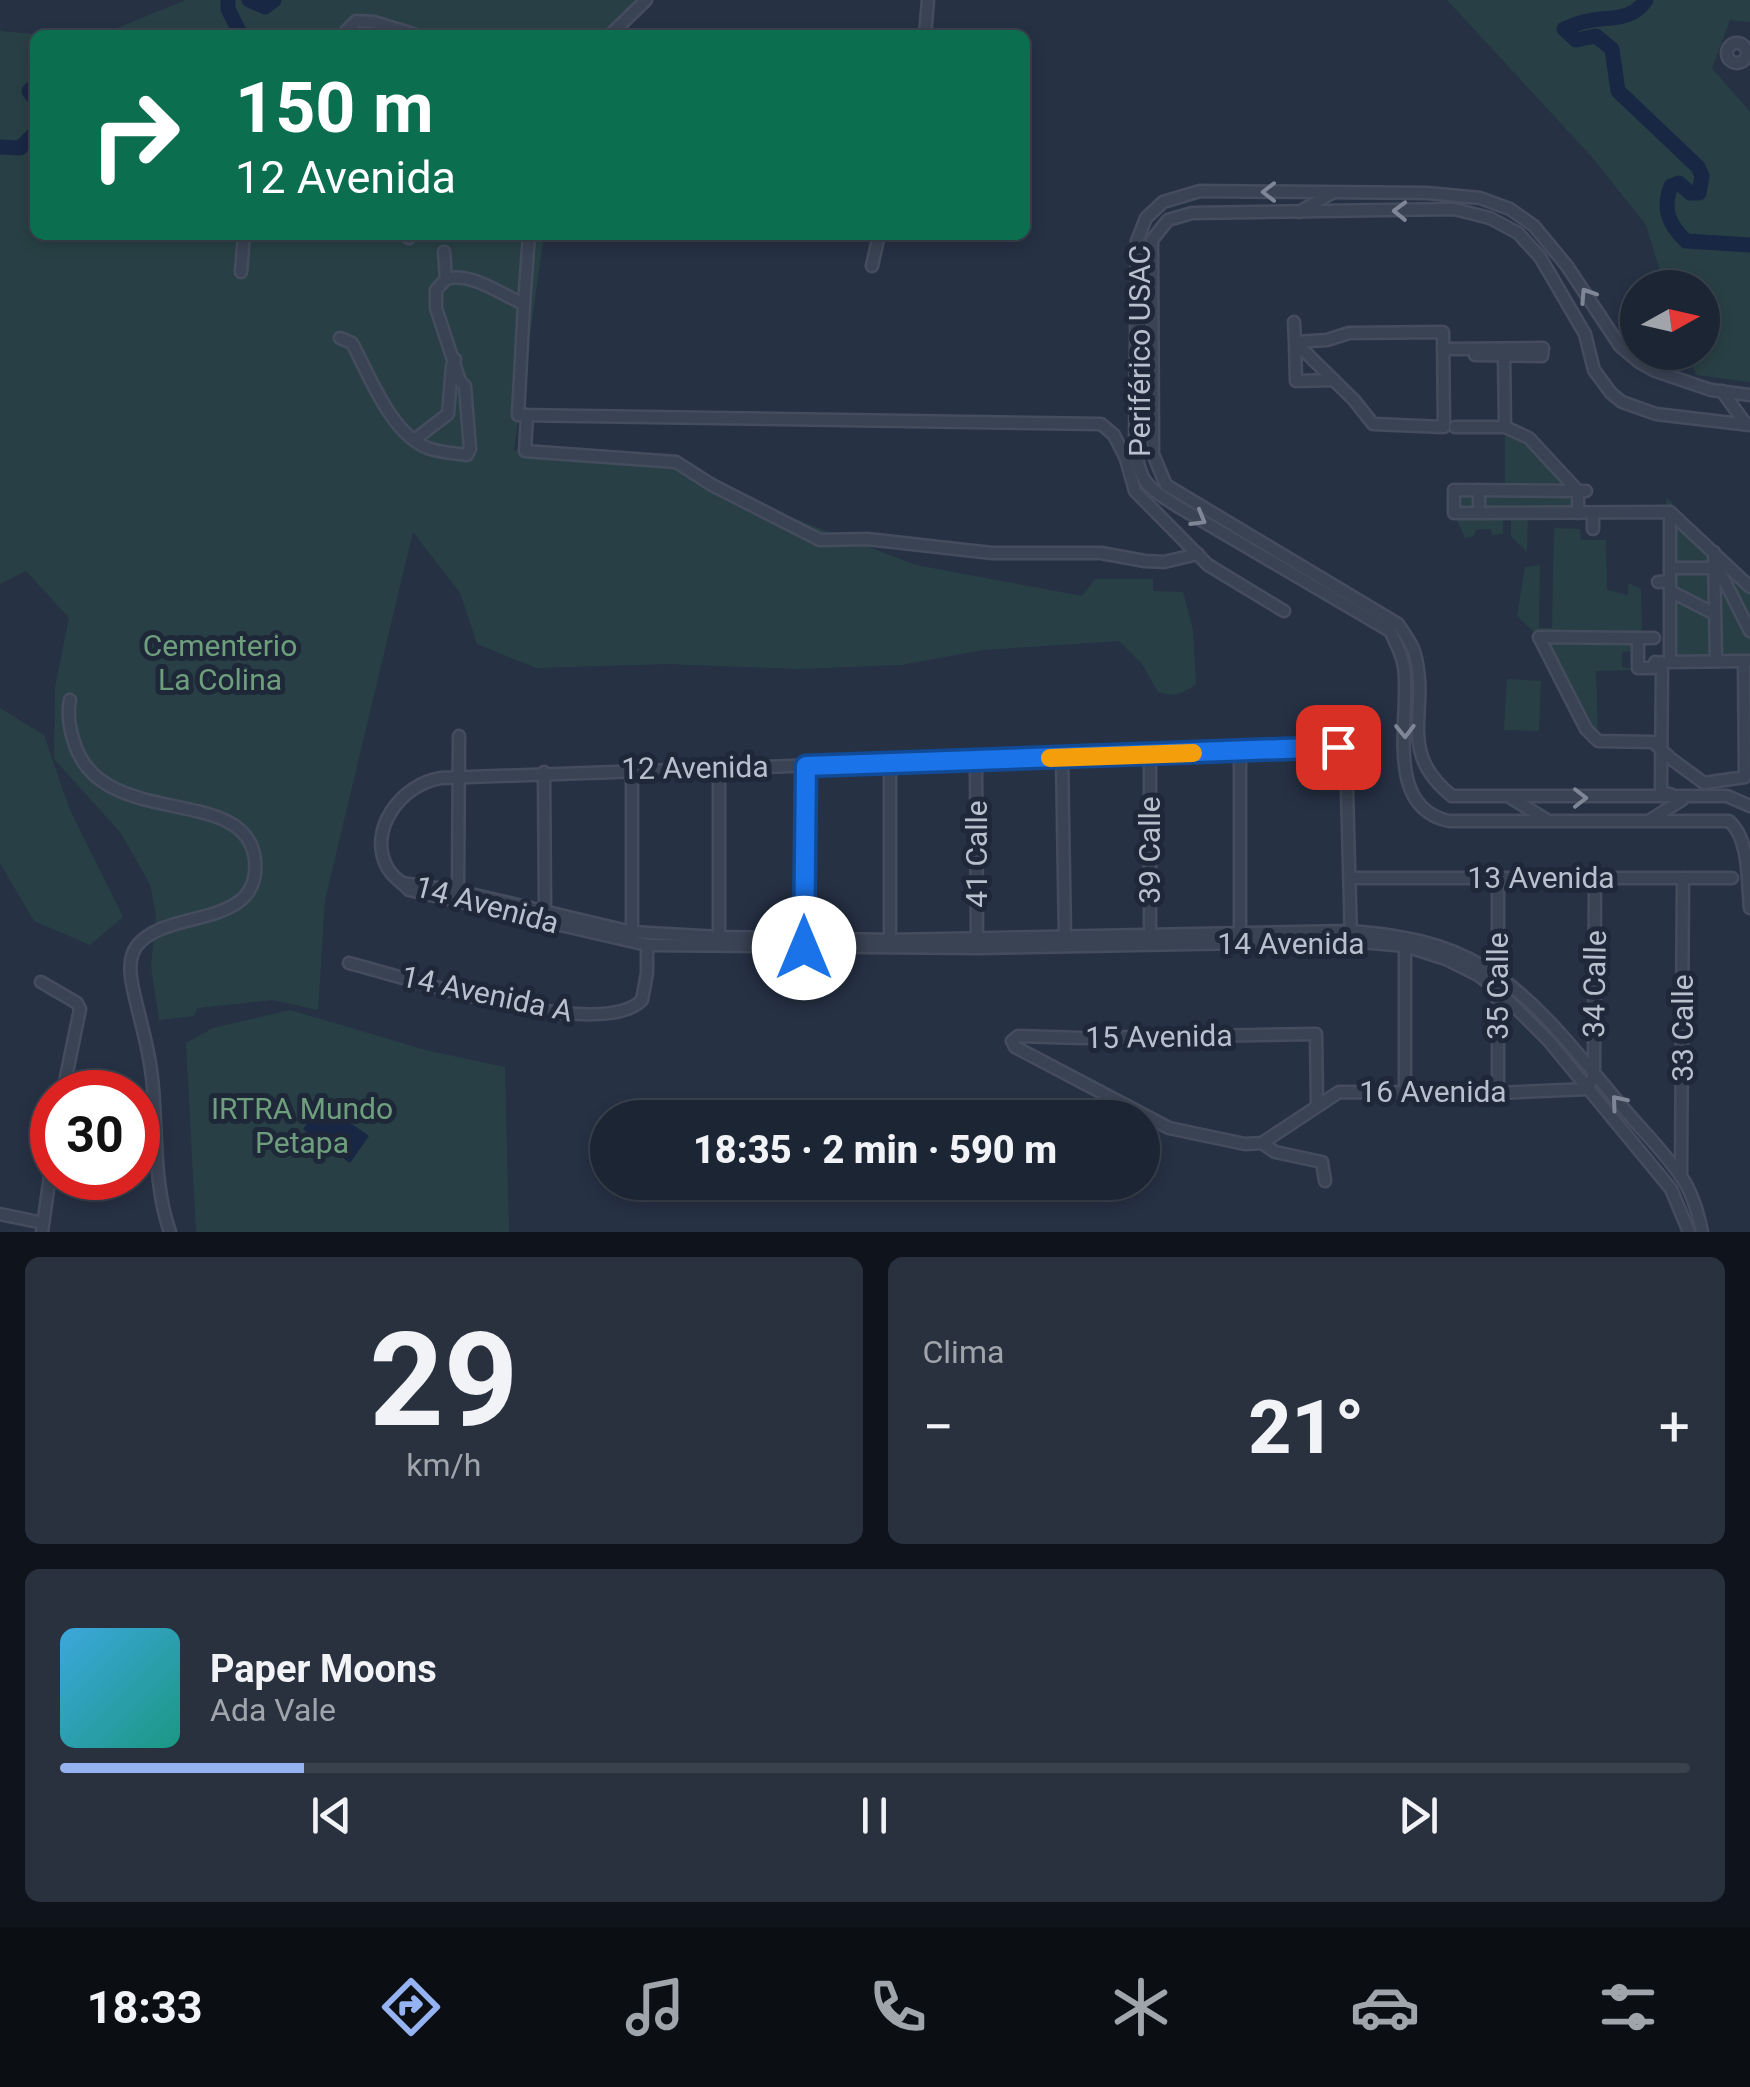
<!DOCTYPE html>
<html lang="es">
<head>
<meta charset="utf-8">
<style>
	:root { --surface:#1c2533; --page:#29313f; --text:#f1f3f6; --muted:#a0a5ac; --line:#3a424e; --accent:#95b2f1 }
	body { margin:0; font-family:Roboto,sans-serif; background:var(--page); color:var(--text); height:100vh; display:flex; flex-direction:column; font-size:38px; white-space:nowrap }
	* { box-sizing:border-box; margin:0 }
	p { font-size:32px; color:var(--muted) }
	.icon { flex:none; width:55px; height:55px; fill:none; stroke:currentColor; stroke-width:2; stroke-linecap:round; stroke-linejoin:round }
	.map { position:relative; height:1232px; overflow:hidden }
	.drawer { display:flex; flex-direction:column; gap:25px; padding:25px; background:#0f141c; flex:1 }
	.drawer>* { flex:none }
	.banner { position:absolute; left:30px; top:30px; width:1000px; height:210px; border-radius:15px; box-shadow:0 5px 15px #0003,0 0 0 2px var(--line); background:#0b6e4f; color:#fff; overflow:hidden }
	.needle { width:65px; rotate:82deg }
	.controls { position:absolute; left:1620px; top:270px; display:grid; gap:20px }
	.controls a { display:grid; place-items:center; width:100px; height:100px; border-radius:50%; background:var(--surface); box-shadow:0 5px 15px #0003,0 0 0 2px var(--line); font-size:50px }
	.speed { position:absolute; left:30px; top:1070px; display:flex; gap:20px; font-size:50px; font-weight:700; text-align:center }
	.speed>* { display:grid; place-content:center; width:130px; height:130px; border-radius:50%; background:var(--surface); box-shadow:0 5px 15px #0003,0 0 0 2px var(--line); line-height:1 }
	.speed .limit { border:15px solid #d22; background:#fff; color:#111 }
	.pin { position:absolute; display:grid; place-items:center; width:85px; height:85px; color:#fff; margin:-42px; border-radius:20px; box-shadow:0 5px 15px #0006 }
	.me { position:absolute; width:110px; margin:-55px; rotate:0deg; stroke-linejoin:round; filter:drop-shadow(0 0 8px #0008) }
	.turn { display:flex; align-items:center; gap:35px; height:210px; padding:0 40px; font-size:45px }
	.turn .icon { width:130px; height:130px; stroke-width:2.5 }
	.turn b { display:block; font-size:70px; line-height:85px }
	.big { font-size:75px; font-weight:800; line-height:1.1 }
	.drawer .card { flex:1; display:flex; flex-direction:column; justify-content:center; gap:15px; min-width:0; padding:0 35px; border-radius:15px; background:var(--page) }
	.drawer .dial { align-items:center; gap:0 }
	.dial b { font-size:130px; line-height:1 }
	.song { display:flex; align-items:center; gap:30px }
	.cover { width:120px; height:120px; border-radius:15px; background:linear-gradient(135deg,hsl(200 70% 55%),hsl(170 70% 35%)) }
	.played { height:10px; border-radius:5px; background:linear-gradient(90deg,var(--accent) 15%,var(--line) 15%) }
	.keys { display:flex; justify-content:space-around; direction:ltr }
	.heat { display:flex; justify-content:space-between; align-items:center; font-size:55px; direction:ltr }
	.drawer .tiles { flex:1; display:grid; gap:25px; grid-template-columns:1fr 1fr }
	.card:last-child { grid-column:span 2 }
	.trip { position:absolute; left:590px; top:1100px; width:570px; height:100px; border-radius:50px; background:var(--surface); box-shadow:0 5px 15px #0003,0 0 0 2px var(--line); font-weight:800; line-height:100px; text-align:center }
	.dock { display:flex; height:160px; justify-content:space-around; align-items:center; background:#0b0f14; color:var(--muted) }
	.dock .icon { width:70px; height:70px }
	.dock .current { color:var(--accent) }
	.dock b { font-size:45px; color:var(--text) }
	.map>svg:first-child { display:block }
	.green { fill:#284045 }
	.water { fill:#182743 }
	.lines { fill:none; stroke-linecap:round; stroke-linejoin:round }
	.river { stroke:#182743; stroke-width:15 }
	.minor-casing { stroke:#444c5d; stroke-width:15 }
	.minor { stroke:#3a4354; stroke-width:10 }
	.oneway { stroke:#7f8797 }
	.route-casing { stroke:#114b97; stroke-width:25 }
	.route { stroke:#1a73e8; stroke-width:18 }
	.slow { stroke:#f59e0b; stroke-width:18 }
	.labels { text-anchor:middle; stroke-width:10; stroke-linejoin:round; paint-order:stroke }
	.street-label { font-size:30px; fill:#b8bfcd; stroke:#1f2839 }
	.park-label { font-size:30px; fill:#6e9f7c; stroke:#1f2839 }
</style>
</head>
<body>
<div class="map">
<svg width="1750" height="1232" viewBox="0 0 1750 1232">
	<rect width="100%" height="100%" fill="#263144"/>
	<!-- green -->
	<g class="green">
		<path d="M186 0H640L606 35H100Z"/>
		<path d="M1447 0H1750V22L1730 20 1712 68 1750 112V382L1696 375 1688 353 1702 352V288L1665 287 1646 225 1591 156Z"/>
		<path d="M0 31 44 35H35V235H544L514 450 698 469 779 513 916 565 1082 596 1095 579H1153V591L1183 592 1193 630 1196 684C1182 694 1174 697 1158 692L1142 664 1119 641 983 650 901 665 798 669 668 664 536 668 477 644 460 593 413 532 325 900 318 1010 273 1000 197 1008 194 1016 159 1020 151 966 156 916 150 884 120 832 54 759 55 687 69 618 26 571 0 584Z"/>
		<path d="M1505 427 1529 438 1578 491V513H1528L1527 552 1511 536V513H1503V534L1492 535 1491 529 1476 530 1474 536 1465 538 1454 513V490H1505Z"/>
		<path d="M1666 497 1750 585V746H1744L1740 661 1670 662Z"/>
		<path d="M1554 528 1580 529 1581 540H1606L1607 590 1628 595V583L1641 589 1642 631 1634 651 1622 652V667L1638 670 1596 671 1598 741 1539 637 1517 616 1525 567 1540 565 1539 628H1552Z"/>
		<path d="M1507 679 1541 681 1539 731 1504 730Z"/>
		<path d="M0 708 44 735 69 808 123 917 90 945 34 921 0 863Z"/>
		<path d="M290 1010 429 1051 505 1067 509 1232H196L186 1043 213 1028Z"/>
	</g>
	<!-- water -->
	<path class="water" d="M322 1103 369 1136 350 1163 303 1129Z"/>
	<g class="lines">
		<!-- river -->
		<g class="river">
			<path d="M228 0V9L241 35"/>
			<path d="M249 0 265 7 274 0"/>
			<path d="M1646 0C1631 22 1611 16 1588 21 1580 22 1572 26 1564 29L1576 40 1596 36 1612 49 1618 91 1698 167 1702 176 1699 193H1690L1679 183 1671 186C1662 209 1669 225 1686 241L1750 245"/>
			<path d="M35 86 29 91 35 99"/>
			<path d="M0 147 20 148 35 133"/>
		</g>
		<defs>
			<g id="minor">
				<path d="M342 35 356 21 374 22 416 35"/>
				<path d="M610 35 646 0"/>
				<path d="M925 35 928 0"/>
				<circle cx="1737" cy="53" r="10"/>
				<path d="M1299 212 1332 193"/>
				<path d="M405 235 409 238"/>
				<path d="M444 252 446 279C470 271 502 295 524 304L518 415 1101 424 1114 435 1126 459 1135 491 1208 565 1284 611"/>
				<path d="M872 266 879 235"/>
				<path d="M241 272 244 235"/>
				<path d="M524 304 529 235"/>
				<path d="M1294 322 1295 342 1354 400 1373 424 1444 427 1443 332 1349 333 1327 340 1295 342 1296 381 1334 380"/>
				<path d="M340 338 352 343C370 377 392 435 428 448 440 453 455 453 467 455L470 449 465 386 460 381 436 308V290L446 279"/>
				<path d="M1444 349 1543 348 1542 356 1475 355"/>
				<path d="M1504 354 1505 427"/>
				<path d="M1722 391 1745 423"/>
				<path d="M1750 395 1711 390 1655 371 1639 362 1620 346 1567 266 1534 226 1510 209 1480 198 1427 193 1200 191 1163 202 1146 218 1137 241 1135 443C1139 481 1145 486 1177 506L1390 631C1396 643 1402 654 1404 667 1411 715 1382 807 1449 821H1729C1750 839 1747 880 1750 908"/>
				<path d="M527 415 525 451 676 462 712 485 820 540 867 539 992 553H1101L1145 561 1164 562 1198 554"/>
				<path d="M1750 425 1656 414 1622 402 1611 393 1594 370 1585 334 1540 257 1518 233 1490 218 1454 209 1192 213 1168 220 1152 240 1153 454 1166 485 1398 624C1403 632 1411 642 1414 651 1432 710 1394 750 1452 796H1727L1750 806"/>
				<path d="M1455 427H1505L1529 438 1578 491H1586"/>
				<path d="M414 440 448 414 452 366 455 359"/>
				<path d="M1479 490V513L1670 512 1750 587"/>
				<path d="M1479 513H1454V490L1578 491V513"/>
				<path d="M1593 529V513"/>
				<path d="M1714 552 1716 661"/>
				<path d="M1670 568H1718"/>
				<path d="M1718 568 1750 631"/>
				<path d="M1670 581V662L1744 661"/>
				<path d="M1658 582 1670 581V512"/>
				<path d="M1670 591 1715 614"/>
				<path d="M1638 638 1539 637 1586 729 1598 741 1653 742 1670 758 1704 783 1745 777 1744 661H1750"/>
				<path d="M1654 638H1638V668H1654L1655 662"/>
				<path d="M1662 662 1661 789 1663 793 1670 794"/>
				<path d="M70 700C67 714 70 732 75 745 104 831 247 783 255 860 262 931 164 907 136 947 125 963 133 989 137 1006 144 1034 151 1060 153 1088 157 1135 154 1187 170 1232"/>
				<path d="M1240 751V932"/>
				<path d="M1150 754V938"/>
				<path d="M1062 758 1065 937"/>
				<path d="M976 760 977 942"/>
				<path d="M719 768V937"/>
				<path d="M632 770V936"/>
				<path d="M544 772 545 911"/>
				<path d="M1511 798 1547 820"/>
				<path d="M1650 820 1682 800"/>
				<path d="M1350 878H1732"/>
				<path d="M1498 878V1093"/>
				<path d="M402 883 458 891 632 932 719 937 890 940 1351 931C1399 935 1443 942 1484 967 1540 1001 1583 1061 1625 1110 1643 1131 1664 1152 1680 1175 1692 1191 1698 1212 1702 1232"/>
				<path d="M458 895 459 736"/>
				<path d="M890 940V763"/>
				<path d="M1351 941 1346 752 1338 747 441 778C402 784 367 829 387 867 392 877 402 882 409 890L647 945 978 948 1351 941 1405 946 1446 959 1478 975 1499 991 1549 1041 1671 1189 1689 1232"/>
				<path d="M805 942V766"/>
				<path d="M349 963C405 977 600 1043 642 1000L647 973V945"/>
				<path d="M41 982 77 1003 80 1009 63 1092"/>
				<path d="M1405 1093V946"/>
				<path d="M1317 1105 1316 1034 1081 1038 1018 1036 1012 1041 1015 1047 1169 1128 1245 1144 1262 1143 1339 1092 1498 1093 1588 1089 1594 1074 1595 878"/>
				<path d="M1262 1143 1275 1152 1322 1162 1325 1181"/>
				<path d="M1681 1176 1683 878"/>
				<path d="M0 1214 43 1223"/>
				<path d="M42 1232 52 1162"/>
			</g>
		</defs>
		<!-- minor casing -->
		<use href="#minor" class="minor-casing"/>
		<!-- minor -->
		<use href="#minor" class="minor"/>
	</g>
	<!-- one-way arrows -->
	<defs><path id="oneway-chevron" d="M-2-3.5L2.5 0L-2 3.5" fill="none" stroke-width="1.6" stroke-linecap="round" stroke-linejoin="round" transform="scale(2.5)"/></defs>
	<g class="oneway">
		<use href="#oneway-chevron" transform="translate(1269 192) rotate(-180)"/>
		<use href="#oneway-chevron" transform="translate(1400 211) rotate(-179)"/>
		<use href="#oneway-chevron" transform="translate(1587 295) rotate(-123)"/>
		<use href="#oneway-chevron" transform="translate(1199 519) rotate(30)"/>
		<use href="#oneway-chevron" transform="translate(1405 731) rotate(89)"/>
		<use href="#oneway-chevron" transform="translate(1580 798)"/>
		<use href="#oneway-chevron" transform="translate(1618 1102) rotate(-130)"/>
	</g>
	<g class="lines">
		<defs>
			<path id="route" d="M804 948 806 766 1338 747"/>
		</defs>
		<!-- route casing -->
		<use href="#route" class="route-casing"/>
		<!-- route -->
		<use href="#route" class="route"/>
		<!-- slow -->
		<path class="slow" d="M1050 758 1193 753"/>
	</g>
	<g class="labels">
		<!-- street labels -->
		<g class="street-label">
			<text transform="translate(1140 351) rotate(-90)" y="10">Periférico USAC</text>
			<text transform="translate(695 768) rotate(-1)" y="10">12 Avenida</text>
			<text transform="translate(1150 850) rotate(-90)" y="10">39 Calle</text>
			<text transform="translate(977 854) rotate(-90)" y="10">41 Calle</text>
			<text x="1541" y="888">13 Avenida</text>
			<text transform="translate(487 905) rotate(15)" y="10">14 Avenida</text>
			<text x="1291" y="954">14 Avenida</text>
			<text transform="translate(1595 984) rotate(-89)" y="10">34 Calle</text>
			<text transform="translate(1498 986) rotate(-90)" y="10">35 Calle</text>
			<text transform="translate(487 994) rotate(12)" y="10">14 Avenida A</text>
			<text transform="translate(1683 1028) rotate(-90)" y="10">33 Calle</text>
			<text transform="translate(1159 1037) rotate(-1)" y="10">15 Avenida</text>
			<text x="1433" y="1102">16 Avenida</text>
		</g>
		<!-- park labels -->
		<g class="park-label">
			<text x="220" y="656">Cementerio<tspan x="220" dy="34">La Colina</tspan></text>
			<text x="302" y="1119">IRTRA Mundo<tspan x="302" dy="34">Petapa</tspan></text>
		</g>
	</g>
</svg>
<div class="controls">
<a><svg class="needle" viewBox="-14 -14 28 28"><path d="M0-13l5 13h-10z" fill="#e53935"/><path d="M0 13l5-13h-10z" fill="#a0a5ac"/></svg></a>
</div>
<div class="speed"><div class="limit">30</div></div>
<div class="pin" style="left:1338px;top:747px;background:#d93025"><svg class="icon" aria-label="arrive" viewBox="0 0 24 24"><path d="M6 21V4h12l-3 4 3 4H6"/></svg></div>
<svg class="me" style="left:804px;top:948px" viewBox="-20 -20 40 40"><circle r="19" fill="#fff"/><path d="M0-13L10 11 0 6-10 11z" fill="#1a73e8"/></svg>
<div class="trip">18:35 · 2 min · 590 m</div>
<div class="banner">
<div class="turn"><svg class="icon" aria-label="right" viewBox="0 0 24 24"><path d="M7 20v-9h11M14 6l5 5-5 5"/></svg><div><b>150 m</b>12 Avenida</div></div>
</div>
</div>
<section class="drawer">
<div class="tiles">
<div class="card dial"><b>29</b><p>km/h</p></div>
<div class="card"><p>Clima</p>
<div class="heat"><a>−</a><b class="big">21°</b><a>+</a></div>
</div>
<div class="card">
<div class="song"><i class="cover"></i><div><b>Paper Moons</b><p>Ada Vale</p></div></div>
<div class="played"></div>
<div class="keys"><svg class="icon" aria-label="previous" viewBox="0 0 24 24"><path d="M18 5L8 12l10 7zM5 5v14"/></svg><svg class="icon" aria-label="pause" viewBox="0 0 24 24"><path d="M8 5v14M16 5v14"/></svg><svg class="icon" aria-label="next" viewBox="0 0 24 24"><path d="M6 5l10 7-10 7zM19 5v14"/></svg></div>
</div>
</div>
</section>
<nav class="dock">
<b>18:33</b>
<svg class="icon current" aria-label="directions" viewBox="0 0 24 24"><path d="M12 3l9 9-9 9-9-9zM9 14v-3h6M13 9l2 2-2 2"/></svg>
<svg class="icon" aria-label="music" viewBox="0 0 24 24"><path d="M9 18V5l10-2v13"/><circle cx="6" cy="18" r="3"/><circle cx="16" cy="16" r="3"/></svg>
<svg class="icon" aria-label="phone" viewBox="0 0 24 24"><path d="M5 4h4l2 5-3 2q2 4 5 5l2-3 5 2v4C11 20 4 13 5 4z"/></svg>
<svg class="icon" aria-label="climate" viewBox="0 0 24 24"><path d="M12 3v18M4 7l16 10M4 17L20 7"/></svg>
<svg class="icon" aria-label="car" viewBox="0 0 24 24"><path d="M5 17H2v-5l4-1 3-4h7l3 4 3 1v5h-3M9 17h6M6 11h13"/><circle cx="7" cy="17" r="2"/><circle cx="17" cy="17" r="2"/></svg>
<svg class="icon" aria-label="filters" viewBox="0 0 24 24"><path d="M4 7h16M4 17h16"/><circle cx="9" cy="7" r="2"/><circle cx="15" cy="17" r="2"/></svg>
</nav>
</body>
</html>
